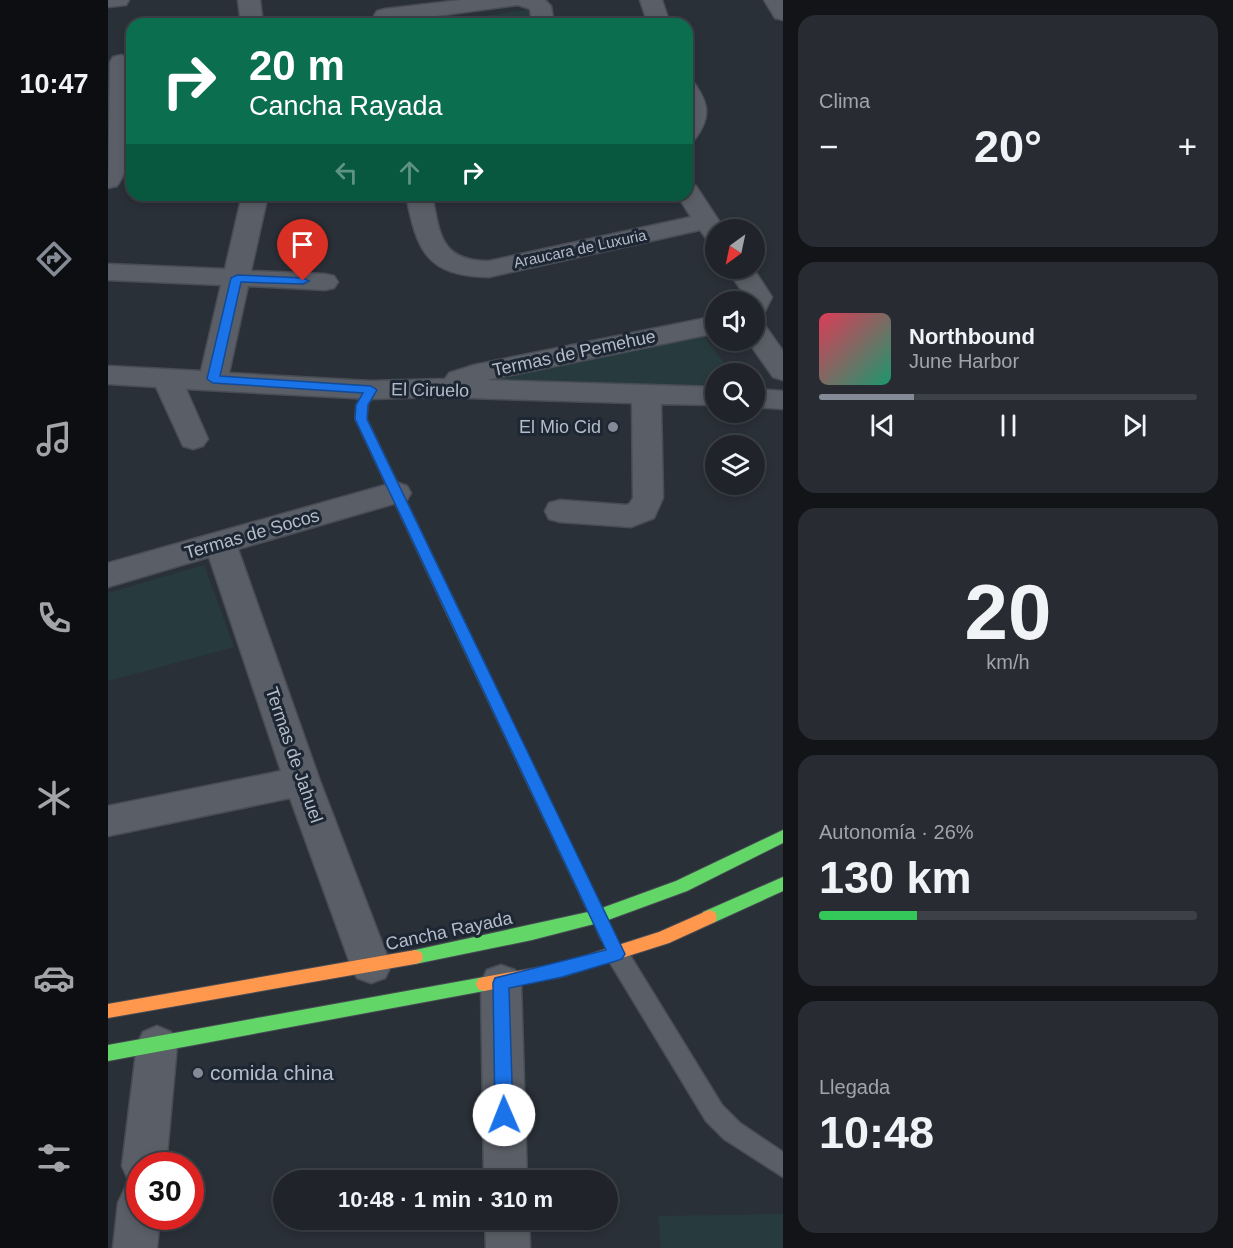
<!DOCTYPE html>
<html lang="es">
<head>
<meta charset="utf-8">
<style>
	:root { --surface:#20242a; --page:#282c32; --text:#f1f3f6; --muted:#a2a4a8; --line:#3d4147; --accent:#848b96 }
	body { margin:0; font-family:Helvetica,sans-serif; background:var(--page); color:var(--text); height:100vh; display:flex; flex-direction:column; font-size:22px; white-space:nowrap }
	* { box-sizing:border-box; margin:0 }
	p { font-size:20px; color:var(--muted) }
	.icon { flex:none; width:33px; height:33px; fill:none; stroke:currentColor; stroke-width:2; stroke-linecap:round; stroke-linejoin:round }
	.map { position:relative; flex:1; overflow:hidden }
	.drawer { display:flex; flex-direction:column; gap:15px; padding:15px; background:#121417; width:450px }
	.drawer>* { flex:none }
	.banner { position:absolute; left:18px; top:18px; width:567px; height:183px; border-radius:18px; box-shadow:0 3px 9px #0003,0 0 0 2px var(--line); background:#0b6e4f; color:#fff; overflow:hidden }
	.needle { width:39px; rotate:213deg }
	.tools { position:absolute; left:597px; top:219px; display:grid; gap:12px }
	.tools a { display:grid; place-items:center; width:60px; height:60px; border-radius:50%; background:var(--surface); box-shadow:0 3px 9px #0003,0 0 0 2px var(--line); font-size:30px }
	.speed { position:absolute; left:18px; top:1152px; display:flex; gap:12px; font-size:30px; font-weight:700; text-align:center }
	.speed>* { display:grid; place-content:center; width:78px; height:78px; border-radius:50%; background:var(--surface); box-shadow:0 3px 9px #0003,0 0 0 2px var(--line); line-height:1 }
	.speed .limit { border:9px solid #d22; background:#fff; color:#111 }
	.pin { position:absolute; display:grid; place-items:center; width:51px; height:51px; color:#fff; margin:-62px -26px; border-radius:50% 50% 50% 0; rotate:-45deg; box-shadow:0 0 6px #0007 }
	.pin .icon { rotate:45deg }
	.me { position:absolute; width:66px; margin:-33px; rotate:359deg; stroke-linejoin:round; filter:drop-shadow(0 0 4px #0008) }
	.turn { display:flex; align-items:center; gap:21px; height:126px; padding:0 24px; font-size:27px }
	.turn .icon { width:78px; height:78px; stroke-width:2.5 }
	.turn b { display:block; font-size:42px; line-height:51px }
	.lanes { display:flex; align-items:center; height:57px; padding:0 24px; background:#0003; justify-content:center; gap:30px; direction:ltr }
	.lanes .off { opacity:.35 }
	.big { font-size:45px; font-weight:700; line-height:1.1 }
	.drawer .widget { flex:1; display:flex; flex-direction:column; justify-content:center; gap:9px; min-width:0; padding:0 21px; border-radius:18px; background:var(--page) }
	.drawer .dial { align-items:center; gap:0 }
	.dial b { font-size:78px; line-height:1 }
	.song { display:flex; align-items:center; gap:18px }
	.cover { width:72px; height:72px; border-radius:9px; background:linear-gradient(135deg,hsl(350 70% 55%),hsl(160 70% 35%)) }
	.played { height:6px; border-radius:3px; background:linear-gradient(90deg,var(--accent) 25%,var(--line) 25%) }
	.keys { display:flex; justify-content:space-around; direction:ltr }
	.heat { display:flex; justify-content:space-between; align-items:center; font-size:33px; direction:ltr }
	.charge { height:9px; border-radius:4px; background:linear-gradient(90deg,#34c759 26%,var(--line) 0) }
	.trip { position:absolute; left:165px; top:1170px; width:345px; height:60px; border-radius:30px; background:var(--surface); box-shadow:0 3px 9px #0003,0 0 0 2px var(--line); font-weight:700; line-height:60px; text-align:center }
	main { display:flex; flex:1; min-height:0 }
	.tabs { display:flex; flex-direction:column; width:108px; justify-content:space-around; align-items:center; background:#0d0e11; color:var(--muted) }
	.tabs .icon { width:42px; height:42px }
	.tabs .active { color:var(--accent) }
	.tabs b { font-size:27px; color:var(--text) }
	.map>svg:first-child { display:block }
	.green { fill:#273a3e }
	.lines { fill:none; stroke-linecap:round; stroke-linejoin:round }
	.lane-casing { stroke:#484c55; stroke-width:3 }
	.street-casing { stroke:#484c55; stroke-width:3 }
	.fast-casing { stroke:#484c55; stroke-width:2 }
	.slow-casing { stroke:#484c55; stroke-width:2 }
	.jam-casing { stroke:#484c55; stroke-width:2 }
	.lane { fill:#5a5e66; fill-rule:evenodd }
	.street { fill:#5a5e66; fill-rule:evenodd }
	.fast { fill:#63d668; fill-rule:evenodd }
	.slow { fill:#ff974d; fill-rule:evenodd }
	.jam { fill:#b3261e; fill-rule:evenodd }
	.route { fill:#1a73e8; stroke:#114b97; stroke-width:1.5 }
	.poi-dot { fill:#848b96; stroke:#1d2633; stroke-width:2 }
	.labels { text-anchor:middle; stroke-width:6; stroke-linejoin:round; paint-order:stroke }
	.far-street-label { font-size:15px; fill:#b4bcc9; stroke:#1d2633 }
	.street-label { font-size:18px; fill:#b4bcc9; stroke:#1d2633 }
	.poi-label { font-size:18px; fill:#b4bcc9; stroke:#1d2633; text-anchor:end }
	.near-poi-label { font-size:21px; fill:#b4bcc9; stroke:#1d2633; text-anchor:start }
</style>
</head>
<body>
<main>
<nav class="tabs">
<b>10:47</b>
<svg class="icon active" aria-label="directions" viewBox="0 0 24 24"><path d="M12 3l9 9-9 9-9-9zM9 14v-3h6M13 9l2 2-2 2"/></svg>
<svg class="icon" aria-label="music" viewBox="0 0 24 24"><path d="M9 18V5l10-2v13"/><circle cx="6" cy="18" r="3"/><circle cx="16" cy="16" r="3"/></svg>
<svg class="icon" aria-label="phone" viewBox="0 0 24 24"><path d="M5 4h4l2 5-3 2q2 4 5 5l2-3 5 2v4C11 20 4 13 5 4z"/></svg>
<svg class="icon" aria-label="climate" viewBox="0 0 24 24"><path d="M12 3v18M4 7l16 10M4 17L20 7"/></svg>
<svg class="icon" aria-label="car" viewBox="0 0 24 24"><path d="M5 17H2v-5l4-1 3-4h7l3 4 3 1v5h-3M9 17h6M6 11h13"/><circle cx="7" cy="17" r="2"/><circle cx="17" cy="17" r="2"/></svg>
<svg class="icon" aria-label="filters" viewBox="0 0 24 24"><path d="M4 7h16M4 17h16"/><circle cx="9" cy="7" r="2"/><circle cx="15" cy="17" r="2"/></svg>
</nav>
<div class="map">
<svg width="675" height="1248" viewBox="0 0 675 1248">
	<rect width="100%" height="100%" fill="#2a3038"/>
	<!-- green -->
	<g class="green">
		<path d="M420 10 425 24H314Z"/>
		<path d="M595 335 624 373 608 374 607 391 394 387 389 378Z"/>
		<path d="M96 565 126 647 0 681V593Z"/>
		<path d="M675 1214V1248H553L550 1216Z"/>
	</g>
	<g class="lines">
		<defs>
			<path id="lane" d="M509 945 517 947 614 1105 632 1123 675 1152V1177L616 1139 598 1121 501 961 498 954 501 947Z"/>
			<g id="street">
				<path d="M0 0H21L18 5 0 7Z"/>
				<path d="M130 0H152L155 24H133Z"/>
				<path d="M353 0H437L443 6 446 24H424L422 9 410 5 277 23 269 21 266 16 269 11 277 9Z"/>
				<path d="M532 0H554L562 24H540Z"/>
				<path d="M656 0H675V20L667 18Z"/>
				<path d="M13 55 21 57 24 62C24 101 33 152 9 186L0 188 2 62 5 57Z"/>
				<path d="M579 82 587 84C602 106 602 118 587 139L579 141Z"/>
				<path d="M579 184 588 186 617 230H608V243L599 240 592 230 381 277C318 276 309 251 298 195H324C332 236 333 261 381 261L583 217 569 195H579Z"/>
				<path d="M134 195H160L143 271 217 274 226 276 230 282 226 288 217 290 140 286 121 373 263 381 337 379 341 373 366 365 608 316V333L379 380 608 387V405L553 404 555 498 546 518 523 527 452 522 441 519 437 511 441 503 452 500 519 505 522 503 525 498 524 403 325 397 263 399 78 389 100 439 95 446 85 449 75 446 48 387 0 384V366L93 371 113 285 0 280V264L117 269Z"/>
				<path d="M618 268H645L664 297 656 313 646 315V302H635L638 297Z"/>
				<path d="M646 322 656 324 675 351V380L665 377 639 340H646Z"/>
				<path d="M646 389 675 391V409L646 407Z"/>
				<path d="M288 482 299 486 303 493 299 500 130 549 212 781 283 966 277 978 263 983 249 978 243 966 182 798 0 836V806L173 771 101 557 0 587V563Z"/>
				<path d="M393 965 407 970 413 983 419 1180H376L373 983 379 970Z"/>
				<path d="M49 1026 63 1032 69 1045 58 1166H32V1216H52L49 1248H5L10 1203 17 1188 27 1183 21 1181 14 1166 29 1045 35 1032Z"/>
				<path d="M377 1220H421L422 1248H378Z"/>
			</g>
			<g id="fast">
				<path d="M340 597 347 602 494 908 568 881 675 830V843L579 891 500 920 507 935 505 940 499 942 493 940 486 924 424 940 307 964 301 962 299 957 301 952 307 950 480 912 333 602Z"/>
				<path d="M675 877V891L607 922 601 924 595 922 593 917 595 912Z"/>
				<path d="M376 977 382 979 384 984 382 989 376 991 0 1061V1045Z"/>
			</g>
			<g id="slow">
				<path d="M601 910 607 912 609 917 607 922 561 943 454 977 376 991 370 989 368 984 370 979 376 977 454 963 551 932Z"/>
				<path d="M307 950 313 952 315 957 313 962 307 964 0 1018V1004Z"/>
			</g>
			<path id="jam" d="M263 386 269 390 260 405 259 419 347 602 345 605 340 607 333 602 247 419 248 405 259 387Z"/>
		</defs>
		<!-- lane casing -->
		<use href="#lane" class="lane-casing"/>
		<!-- street casing -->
		<use href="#street" class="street-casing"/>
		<!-- fast casing -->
		<use href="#fast" class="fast-casing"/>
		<!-- slow casing -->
		<use href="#slow" class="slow-casing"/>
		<!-- jam casing -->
		<use href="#jam" class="jam-casing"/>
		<!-- lane -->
		<use href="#lane" class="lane"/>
		<!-- street -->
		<use href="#street" class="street"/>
		<!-- fast -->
		<use href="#fast" class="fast"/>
		<!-- slow -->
		<use href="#slow" class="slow"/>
		<!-- jam -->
		<use href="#jam" class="jam"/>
	</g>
	<!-- route -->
	<path class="route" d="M129 275 195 278 201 281 195 284 133 282 112 376 263 386 269 390 260 405 259 419 517 954 514 959 508 961 454 977 401 988 405 1115 402 1120 396 1123 390 1120 387 1115 385 983 387 978 498 950 247 419 248 405 255 393 105 383 99 379 123 278Z"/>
	<!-- markers -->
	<g class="poi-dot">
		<circle cx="505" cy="427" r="6"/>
		<circle cx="90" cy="1073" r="6"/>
	</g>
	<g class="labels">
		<!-- far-street labels -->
		<g class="far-street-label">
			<text transform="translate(472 249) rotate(-12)" y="5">Araucara de Luxuria</text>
		</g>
		<!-- street labels -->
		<g class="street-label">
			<text transform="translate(466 353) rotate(-12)" y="6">Termas de Pemehue</text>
			<text transform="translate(322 390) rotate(1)" y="6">El Ciruelo</text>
			<text transform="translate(144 534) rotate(-16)" y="6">Termas de Socos</text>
			<text transform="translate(186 755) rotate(71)" y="6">Termas de Jahuel</text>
			<text transform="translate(341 931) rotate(-12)" y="6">Cancha Rayada</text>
		</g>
		<!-- poi labels -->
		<g class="poi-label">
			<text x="493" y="433">El Mio Cid</text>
		</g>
		<!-- near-poi labels -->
		<g class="near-poi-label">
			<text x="102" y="1080">comida china</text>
		</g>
	</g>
</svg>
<div class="tools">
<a><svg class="needle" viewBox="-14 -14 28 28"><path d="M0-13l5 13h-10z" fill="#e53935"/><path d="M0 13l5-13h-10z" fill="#a2a4a8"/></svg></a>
<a><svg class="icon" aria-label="sound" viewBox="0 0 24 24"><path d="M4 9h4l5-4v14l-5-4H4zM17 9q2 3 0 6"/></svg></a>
<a><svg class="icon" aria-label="search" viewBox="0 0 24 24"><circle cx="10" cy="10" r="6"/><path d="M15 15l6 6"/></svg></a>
<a><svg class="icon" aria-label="layers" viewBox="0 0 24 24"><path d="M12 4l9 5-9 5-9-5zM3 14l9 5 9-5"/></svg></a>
</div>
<div class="speed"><div class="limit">30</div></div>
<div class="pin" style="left:195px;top:281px;background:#d93025"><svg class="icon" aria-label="arrive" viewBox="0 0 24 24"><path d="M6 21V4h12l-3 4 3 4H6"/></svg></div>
<svg class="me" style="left:396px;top:1115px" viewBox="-20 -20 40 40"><circle r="19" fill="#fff"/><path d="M0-13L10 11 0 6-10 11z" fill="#1a73e8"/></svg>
<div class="trip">10:48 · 1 min · 310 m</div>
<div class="banner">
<div class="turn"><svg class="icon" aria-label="right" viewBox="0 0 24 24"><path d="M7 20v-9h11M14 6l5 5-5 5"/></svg><div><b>20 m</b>Cancha Rayada</div></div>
<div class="lanes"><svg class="icon off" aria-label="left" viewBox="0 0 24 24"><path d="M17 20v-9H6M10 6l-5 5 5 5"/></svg><svg class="icon off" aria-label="ahead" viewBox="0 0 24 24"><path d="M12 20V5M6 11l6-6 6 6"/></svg><svg class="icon" aria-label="right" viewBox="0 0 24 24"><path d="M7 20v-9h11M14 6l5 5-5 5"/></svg></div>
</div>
</div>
<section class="drawer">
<div class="widget"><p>Clima</p>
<div class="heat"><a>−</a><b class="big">20°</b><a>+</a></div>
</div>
<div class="widget">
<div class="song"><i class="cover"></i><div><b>Northbound</b><p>June Harbor</p></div></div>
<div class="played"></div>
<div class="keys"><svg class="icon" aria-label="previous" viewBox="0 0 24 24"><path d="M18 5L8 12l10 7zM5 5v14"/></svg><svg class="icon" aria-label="pause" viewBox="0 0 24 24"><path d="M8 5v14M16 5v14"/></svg><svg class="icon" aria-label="next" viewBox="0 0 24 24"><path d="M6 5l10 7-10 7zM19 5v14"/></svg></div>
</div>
<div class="widget dial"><b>20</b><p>km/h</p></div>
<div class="widget"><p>Autonomía · 26%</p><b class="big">130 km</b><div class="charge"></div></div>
<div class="widget"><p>Llegada</p><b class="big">10:48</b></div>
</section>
</main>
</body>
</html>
